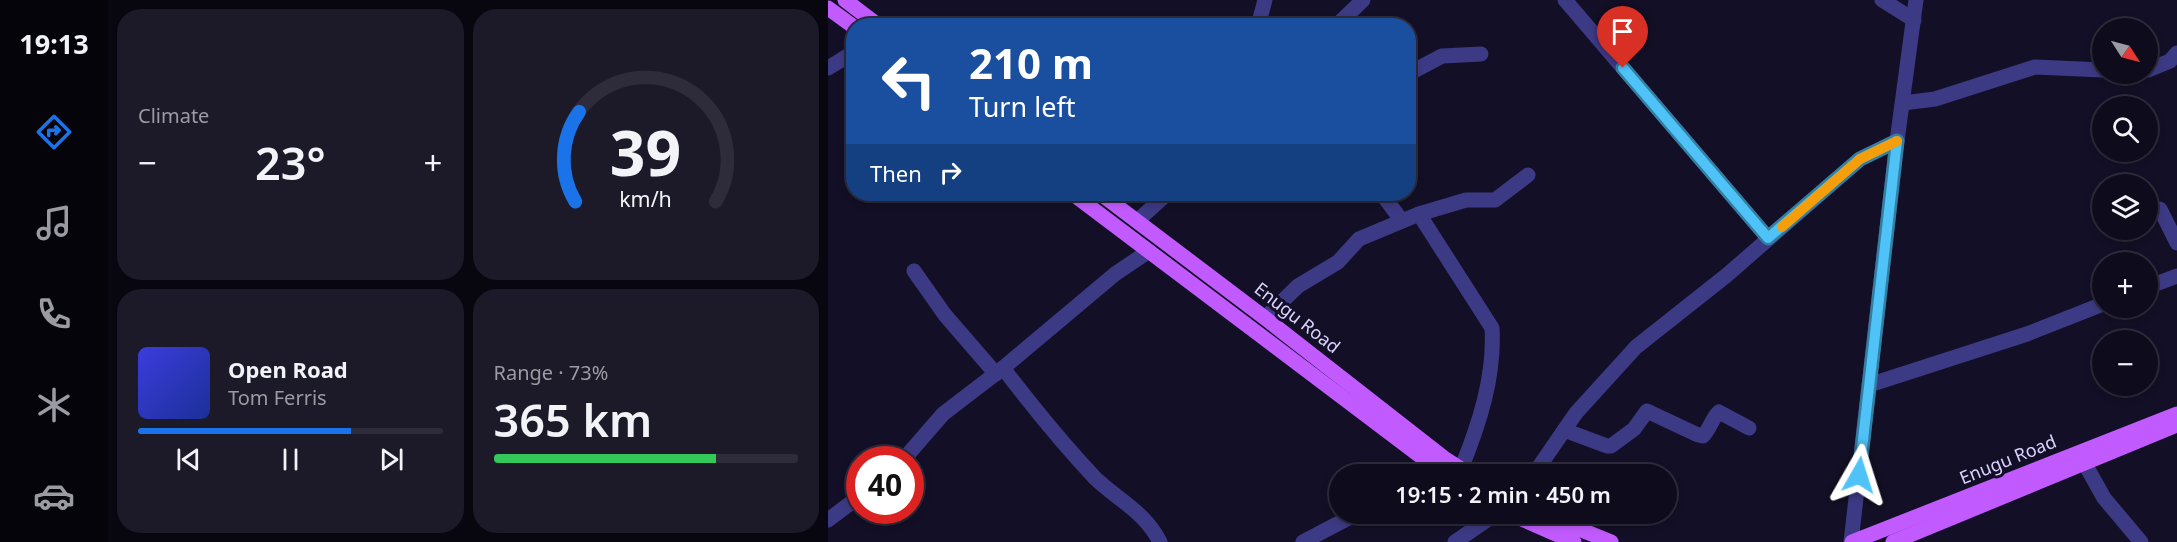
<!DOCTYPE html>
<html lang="en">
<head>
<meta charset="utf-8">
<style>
	:root { --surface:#0e0b1c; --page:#1c1929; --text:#f1f3f6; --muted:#9b9ba3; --line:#2e2b3b; --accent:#1a73e8 }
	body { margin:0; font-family:"Noto Sans",sans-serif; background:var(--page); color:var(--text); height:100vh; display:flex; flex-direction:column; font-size:22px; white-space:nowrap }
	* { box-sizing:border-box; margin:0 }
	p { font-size:20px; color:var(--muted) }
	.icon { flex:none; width:33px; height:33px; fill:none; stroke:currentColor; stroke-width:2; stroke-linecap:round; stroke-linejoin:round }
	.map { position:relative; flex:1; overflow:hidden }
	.side { display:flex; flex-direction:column; gap:9px; padding:9px; background:#08060f; width:720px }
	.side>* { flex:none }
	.guide { position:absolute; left:18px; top:18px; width:570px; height:183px; border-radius:24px; box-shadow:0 3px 9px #0003,0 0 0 2px var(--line); background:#1a4fa0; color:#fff; overflow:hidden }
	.needle { width:39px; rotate:126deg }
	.fabs { position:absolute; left:1264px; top:18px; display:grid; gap:12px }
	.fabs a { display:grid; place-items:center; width:66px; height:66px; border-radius:50%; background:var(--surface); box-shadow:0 3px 9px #0003,0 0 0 2px var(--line); font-size:30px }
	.speed { position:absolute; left:18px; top:446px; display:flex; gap:12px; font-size:30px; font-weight:700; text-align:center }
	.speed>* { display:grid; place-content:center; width:78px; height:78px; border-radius:50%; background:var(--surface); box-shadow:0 3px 9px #0003,0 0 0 2px var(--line); line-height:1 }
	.speed .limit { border:9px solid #d22; background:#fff; color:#111 }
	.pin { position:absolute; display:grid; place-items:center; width:51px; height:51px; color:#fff; margin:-62px -26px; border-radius:50% 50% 50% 0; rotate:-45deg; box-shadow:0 0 6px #0007 }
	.pin .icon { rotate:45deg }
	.me { position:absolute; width:66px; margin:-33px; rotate:6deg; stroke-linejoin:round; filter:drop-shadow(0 0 4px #0008) }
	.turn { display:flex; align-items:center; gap:21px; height:126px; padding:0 24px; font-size:27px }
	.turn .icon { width:78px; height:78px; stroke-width:2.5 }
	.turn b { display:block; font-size:42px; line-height:51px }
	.then { display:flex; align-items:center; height:57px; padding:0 24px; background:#0003; gap:12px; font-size:22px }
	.big { font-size:45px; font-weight:600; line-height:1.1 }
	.side .card { flex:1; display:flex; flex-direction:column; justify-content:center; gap:9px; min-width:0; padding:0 21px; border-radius:24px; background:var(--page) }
	.side .dial { align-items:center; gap:0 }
	.dial svg { height:156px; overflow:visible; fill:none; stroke:var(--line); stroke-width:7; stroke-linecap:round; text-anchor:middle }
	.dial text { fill:var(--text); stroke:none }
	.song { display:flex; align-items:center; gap:18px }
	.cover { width:72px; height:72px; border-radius:9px; background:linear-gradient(135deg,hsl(240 70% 55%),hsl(230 70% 35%)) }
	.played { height:6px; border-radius:3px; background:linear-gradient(90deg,var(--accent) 70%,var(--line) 70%) }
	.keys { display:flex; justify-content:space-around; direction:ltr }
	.heat { display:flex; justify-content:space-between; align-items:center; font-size:33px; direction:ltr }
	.charge { height:9px; border-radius:4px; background:linear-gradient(90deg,#34c759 73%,var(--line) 0) }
	.side .tiles { flex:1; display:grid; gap:9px; grid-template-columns:repeat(2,1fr) }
	.trip { position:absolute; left:501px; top:464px; width:348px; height:60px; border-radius:30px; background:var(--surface); box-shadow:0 3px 9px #0003,0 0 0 2px var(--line); font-weight:600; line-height:60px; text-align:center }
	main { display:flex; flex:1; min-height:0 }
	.menu { display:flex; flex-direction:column; width:108px; justify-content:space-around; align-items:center; background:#06040b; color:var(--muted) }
	.menu .icon { width:42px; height:42px }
	.menu .current { color:var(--accent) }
	.menu b { font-size:27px; color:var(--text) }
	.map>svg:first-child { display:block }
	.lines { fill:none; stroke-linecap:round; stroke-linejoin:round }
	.minor { stroke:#3d3a85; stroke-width:15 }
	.major { stroke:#c25bff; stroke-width:15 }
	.route-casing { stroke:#337fa1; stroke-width:15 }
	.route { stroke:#4fc3f7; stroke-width:10 }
	.slow { stroke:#f59e0b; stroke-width:10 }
	.labels { text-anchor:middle; stroke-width:6; stroke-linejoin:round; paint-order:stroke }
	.street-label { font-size:18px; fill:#d9d4ff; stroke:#130f26 }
</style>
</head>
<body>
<main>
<nav class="menu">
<b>19:13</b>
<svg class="icon current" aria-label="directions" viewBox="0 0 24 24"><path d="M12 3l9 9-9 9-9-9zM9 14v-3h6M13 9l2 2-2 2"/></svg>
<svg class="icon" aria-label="music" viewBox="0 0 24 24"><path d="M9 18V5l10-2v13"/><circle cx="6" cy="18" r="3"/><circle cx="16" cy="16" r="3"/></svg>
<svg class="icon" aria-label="phone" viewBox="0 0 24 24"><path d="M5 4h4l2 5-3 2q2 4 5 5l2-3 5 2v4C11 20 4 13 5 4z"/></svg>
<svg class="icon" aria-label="climate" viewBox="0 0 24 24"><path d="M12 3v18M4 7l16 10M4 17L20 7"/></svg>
<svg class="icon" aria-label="car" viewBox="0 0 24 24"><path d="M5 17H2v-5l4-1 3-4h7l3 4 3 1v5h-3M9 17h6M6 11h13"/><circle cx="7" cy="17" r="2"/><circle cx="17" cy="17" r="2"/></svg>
</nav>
<section class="side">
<div class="tiles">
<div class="card"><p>Climate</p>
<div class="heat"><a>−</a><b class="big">23°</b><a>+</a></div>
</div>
<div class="card dial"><svg viewBox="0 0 100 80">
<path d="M14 69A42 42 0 1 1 86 69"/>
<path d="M14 69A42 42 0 0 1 16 23" stroke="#1a73e8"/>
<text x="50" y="56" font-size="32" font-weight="700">39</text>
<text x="50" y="72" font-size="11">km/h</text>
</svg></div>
<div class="card">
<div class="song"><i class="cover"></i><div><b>Open Road</b><p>Tom Ferris</p></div></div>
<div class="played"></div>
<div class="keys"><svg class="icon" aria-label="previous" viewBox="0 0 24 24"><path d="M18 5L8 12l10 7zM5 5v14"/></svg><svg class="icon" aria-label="pause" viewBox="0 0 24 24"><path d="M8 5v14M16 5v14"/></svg><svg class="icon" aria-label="next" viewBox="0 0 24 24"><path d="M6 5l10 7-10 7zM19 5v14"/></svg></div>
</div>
<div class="card"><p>Range · 73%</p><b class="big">365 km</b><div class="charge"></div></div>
</div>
</section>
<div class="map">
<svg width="1349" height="542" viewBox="0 0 1349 542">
	<rect width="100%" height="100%" fill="#130f26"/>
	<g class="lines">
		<!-- minor -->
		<g class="minor">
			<path d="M737 0 940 238"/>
			<path d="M1054 0 1086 20"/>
			<path d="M430 26 437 0"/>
			<path d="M508 26 535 0"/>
			<path d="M0 68 26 52"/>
			<path d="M1320 70 1342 61 1349 53"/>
			<path d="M580 74 614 56 653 54"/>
			<path d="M1075 103 1107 99 1207 67 1275 70"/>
			<path d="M554 194 574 221"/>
			<path d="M1332 209 1349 243"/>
			<path d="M591 214 638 200H667L700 175"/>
			<path d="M309 221 339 194"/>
			<path d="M86 271 117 315 168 374"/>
			<path d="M1320 287 1349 276"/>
			<path d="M437 318 470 286 510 262 531 239 591 214 664 328C667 376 651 425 633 469"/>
			<path d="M175 368C204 406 234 443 267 478 291 501 316 511 332 542"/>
			<path d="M1041 385 1199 334 1275 304"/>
			<path d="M736 430 779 446H783L806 429 819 411 870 435 875 436C882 429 884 418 891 412L921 428"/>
			<path d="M76 459 115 414 175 368 287 274 321 251"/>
			<path d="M1257 464 1276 498 1313 542"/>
			<path d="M593 474 604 467"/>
			<path d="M706 474 748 413 808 347 899 275 1032 159 1069 141"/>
			<path d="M0 520 32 496"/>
			<path d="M475 542 530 513"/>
			<path d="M627 542 669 513"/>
			<path d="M1023 542 1069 141 1088 0"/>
		</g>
		<!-- major -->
		<g class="major">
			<path d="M17 0 51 26"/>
			<path d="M0 8 26 27"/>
			<path d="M245 194 616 474"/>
			<path d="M273 194 437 318 616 458 641 474"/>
			<path d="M680 513 746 542"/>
			<path d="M712 513 783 542"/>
			<path d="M1024 542 1349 414"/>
			<path d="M1065 542 1349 425"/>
		</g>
	</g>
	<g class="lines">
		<defs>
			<path id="route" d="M795 68 940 238 1032 159 1069 141 1031 475"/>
		</defs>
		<!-- route casing -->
		<use href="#route" class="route-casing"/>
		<!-- route -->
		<use href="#route" class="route"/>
		<!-- slow -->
		<path class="slow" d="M954 227 1032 159 1069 141"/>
	</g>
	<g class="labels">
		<!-- street labels -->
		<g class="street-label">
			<text transform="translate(469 318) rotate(38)" y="6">Enugu Road</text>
			<text transform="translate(1180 460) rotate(-22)" y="6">Enugu Road</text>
		</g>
	</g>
</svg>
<div class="fabs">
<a><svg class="needle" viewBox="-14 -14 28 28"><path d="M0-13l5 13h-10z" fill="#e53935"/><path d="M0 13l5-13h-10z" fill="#9b9ba3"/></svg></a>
<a><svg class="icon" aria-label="search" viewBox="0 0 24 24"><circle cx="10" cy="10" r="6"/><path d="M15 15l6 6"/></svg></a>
<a><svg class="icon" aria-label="layers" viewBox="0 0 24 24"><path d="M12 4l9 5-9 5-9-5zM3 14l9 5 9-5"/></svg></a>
<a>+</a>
<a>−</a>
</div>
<div class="speed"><div class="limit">40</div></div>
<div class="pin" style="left:795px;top:68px;background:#d93025"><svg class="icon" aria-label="arrive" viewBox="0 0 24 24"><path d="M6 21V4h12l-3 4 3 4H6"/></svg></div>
<svg class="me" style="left:1031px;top:475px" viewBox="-20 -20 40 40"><path d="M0-17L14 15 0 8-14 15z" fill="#4fc3f7" stroke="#fff" stroke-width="4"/></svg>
<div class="trip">19:15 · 2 min · 450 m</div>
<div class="guide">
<div class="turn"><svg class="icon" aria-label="left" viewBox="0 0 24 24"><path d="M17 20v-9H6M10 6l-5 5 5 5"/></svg><div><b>210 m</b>Turn left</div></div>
<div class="then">Then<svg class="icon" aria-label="right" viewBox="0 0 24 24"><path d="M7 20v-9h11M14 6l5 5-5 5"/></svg></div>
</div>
</div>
</main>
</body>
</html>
